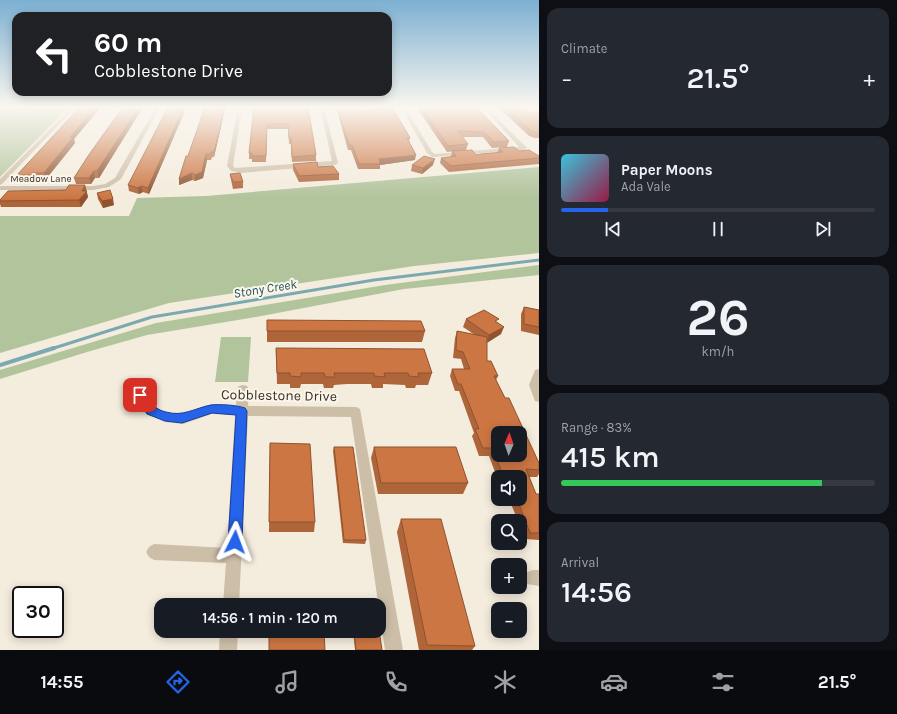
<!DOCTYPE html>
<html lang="en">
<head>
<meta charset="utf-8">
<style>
	:root { --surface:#171b24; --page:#242831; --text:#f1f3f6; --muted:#9ea1a6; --line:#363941; --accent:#2563eb }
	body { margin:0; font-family:Karla,sans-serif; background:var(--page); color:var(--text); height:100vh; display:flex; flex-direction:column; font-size:15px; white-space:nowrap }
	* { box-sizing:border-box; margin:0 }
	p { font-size:13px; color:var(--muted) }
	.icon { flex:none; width:22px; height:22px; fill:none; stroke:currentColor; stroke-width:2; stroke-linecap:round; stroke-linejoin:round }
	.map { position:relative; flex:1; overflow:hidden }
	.details { display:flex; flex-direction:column; gap:8px; padding:8px; background:#0d0f14; width:358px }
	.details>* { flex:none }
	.hud { position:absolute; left:12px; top:12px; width:380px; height:84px; border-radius:12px; box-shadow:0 2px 10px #0003; background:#202124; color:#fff; overflow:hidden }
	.needle { width:26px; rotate:2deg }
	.controls { position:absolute; left:491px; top:426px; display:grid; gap:8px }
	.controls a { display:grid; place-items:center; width:36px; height:36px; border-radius:8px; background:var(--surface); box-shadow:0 2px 10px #0003; font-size:20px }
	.speed { position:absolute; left:12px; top:586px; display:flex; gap:8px; font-size:20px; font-weight:700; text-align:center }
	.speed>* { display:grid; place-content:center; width:52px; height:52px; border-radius:50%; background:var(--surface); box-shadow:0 2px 10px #0003; line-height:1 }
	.speed .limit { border:2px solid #111; border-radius:6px; background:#fff; color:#111 }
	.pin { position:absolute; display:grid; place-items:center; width:34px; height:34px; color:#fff; margin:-17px; border-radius:8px; box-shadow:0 2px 6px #0006 }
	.me { position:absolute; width:44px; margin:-22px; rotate:3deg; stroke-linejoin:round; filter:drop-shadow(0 0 3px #0008) }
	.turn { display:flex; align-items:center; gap:14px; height:84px; padding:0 16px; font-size:18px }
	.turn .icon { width:52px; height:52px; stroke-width:2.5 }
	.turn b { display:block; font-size:28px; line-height:34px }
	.big { font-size:30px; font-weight:600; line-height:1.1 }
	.details .card { flex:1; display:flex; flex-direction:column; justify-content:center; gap:6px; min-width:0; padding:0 14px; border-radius:12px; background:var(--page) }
	.details .dial { align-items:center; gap:0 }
	.dial b { font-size:52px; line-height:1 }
	.song { display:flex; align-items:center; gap:12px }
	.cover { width:48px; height:48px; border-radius:6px; background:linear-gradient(135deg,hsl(190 70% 55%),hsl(340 70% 35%)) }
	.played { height:4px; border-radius:2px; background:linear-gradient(90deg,var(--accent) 15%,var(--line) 15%) }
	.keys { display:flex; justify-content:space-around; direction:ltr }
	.heat { display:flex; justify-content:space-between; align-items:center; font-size:22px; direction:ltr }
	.charge { height:6px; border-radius:3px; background:linear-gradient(90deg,#34c759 83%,var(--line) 0) }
	.trip { position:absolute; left:154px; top:598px; width:232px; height:40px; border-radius:12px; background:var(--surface); box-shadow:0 2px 10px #0003; font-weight:600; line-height:40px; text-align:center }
	.menu { display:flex; height:64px; justify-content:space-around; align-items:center; background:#090b0e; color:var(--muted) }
	.menu .icon { width:28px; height:28px }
	.menu .active { color:var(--accent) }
	.menu b { font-size:18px; color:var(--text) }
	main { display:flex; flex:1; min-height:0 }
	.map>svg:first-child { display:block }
	.green { fill:#b1c49c }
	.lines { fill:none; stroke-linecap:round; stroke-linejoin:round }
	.stream-far1 { stroke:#7aa9b2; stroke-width:3 }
	.stream { stroke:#7aa9b2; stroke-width:4 }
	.minor { fill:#cdbea8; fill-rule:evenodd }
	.wall { fill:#af653a }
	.shaded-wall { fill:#8f532f }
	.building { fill:#cc7643; stroke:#8f532f; fill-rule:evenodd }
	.route { fill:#2563eb; stroke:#184099 }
	.labels { text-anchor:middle; stroke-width:4; stroke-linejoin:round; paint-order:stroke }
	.far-street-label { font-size:10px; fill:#393029; stroke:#fbf5ea }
	.water-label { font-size:13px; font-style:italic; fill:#1c505d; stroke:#fbf5ea }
	.near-street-label { font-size:14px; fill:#393029; stroke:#fbf5ea }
</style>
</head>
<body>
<main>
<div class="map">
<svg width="539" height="650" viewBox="0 0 539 650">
	<rect width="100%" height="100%" fill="#f4ecdd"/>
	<!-- green -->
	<g class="green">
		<path d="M0 107H69L0 177Z"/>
		<path d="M539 167V253L414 266 169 303 0 353V216H129L137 198 206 196Z"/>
		<path d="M539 265V275L404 289 256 317 147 335 87 352 0 379V370L156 323 385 285Z"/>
		<path d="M221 337H251L248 382H215Z"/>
	</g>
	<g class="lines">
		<!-- stream-far1 -->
		<path class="stream-far1" d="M51 349 152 317 374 280 539 260"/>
		<!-- stream -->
		<path class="stream" d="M0 365 54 348"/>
		<!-- minor -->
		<g class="minor">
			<path d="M72 107H76L2 184 0 185V179Z"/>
			<path d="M156 107H160L121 179 109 187 93 190H0V186H93L105 184 115 178Z"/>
			<path d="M238 107H242L233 166 235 168 332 161 320 107H324L338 163 335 165 240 173 231 171 227 166Z"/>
			<path d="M401 107H405L432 152 435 154 519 147 482 107H486L527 148 524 150 432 157 427 153Z"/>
			<path d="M539 369V402L535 401 529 385 535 370Z"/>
			<path d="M243 385 247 386 249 389 248 406 356 407 360 409 403 650H385L351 417 248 416 239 605H223L226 563 154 560 149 557 146 552 149 547 154 544 227 548 235 415 212 414 183 424 165 422 147 414 134 395 136 392 140 391 144 392 155 408 166 412 183 414 212 404 236 406 237 389 239 386Z"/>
			<path d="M533 570H539V586L527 584 525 578 527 572Z"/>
			<path d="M220 631H238L237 650H219Z"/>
		</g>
	</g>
	<!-- wall -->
	<g class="wall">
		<path d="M80 107H101L74 139 75 143 46 179H35L33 181H19L17 175Z"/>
		<path d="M123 107H143L99 178H95L91 184H76L74 178Z"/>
		<path d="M205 107H225V109L214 157H212L211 160H207L203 178 195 181 192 180 179 185V179L188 156Z"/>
		<path d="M291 107 316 155V161L292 162 291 144H289L288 129H267L266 162H252V159H249V153L268 108 291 109Z"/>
		<path d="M336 107H354L356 110H373L372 107H392L410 138 409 141 415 160 380 165V169H358L351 150H348Z"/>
		<path d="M418 107H476L509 141 507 147 492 148 483 137H462L468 144 466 150 447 152 417 108Z"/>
		<path d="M498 107H521L528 112H539V138H535L529 136Z"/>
		<path d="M183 109 184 113 149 194 143 192 139 194 129 191 128 185Z"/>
		<path d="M499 148 519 151 539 156V164L449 172 440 163 441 158 451 157 452 151 476 155 497 153Z"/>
		<path d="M293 164 318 167 339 174V180L299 182 293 170Z"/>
		<path d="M412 165H433L422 174 411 171Z"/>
		<path d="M230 174 243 182V188L233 189 231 180Z"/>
		<path d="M85 185 88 197 81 207H1L0 204V200L66 190Z"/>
		<path d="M97 193 114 205 103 208 98 199Z"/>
		<path d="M524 307 539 310V335L521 331V314Z"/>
		<path d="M466 319 497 322 501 334 487 342V361L498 376 496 380 505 398 539 463V474L537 477H529L536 494H539V540L525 539 520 527V521H518L509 499H520V477H498V480L489 456H479L472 436 474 433 459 391H455L450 376 452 369H464L461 359 453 358 455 338 457 331 475 335 463 327Z"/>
		<path d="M267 320 425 331 422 342H267Z"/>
		<path d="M276 348 432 373 428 385H416L415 388H406L405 385 383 384V388H372L371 384H347L334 385 333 388H324L323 384H301L300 388H290V384H277Z"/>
		<path d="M270 443 315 522 314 532H269Z"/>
		<path d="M334 447 366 540 365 544 343 543 333 451Z"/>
		<path d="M374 447 468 483 463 494H378L371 458Z"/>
		<path d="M401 519 475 646 472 650H419L397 532Z"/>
		<path d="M353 631H379L382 650H355Z"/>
	</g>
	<!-- shaded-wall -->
	<g class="shaded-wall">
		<path d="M96 107H101L74 139 75 143 46 179 44 173 70 137Z"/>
		<path d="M139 107H143L99 178 97 171Z"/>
		<path d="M182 107H184L183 109 184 113 149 194 148 188Z"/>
		<path d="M225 107V109L214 157V152Z"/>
		<path d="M206 154 207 160 203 178 195 181V175Z"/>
		<path d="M416 155 415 160 380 165V164L379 159Z"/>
		<path d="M435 159 433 165 422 174 423 168Z"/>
		<path d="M94 171 95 178 91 184 89 178Z"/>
		<path d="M33 173 35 179 33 181 31 175Z"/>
		<path d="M192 173V180L179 185V179Z"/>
		<path d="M85 185 88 197 81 207 79 200 82 191Z"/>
		<path d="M141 186 143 192 139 194 138 188Z"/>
		<path d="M113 199 114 205 103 208 102 201Z"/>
		<path d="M504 327 501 334 487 343 489 335Z"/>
	</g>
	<!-- building -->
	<g class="building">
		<path d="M80 107H96L70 137H73L44 173H33L31 175H17Z"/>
		<path d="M123 107H139L97 171H94L89 178H74L88 156Z"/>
		<path d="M168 107H182V108H183L148 188 141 186 138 188 128 185Z"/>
		<path d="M205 107H225L214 152H211V154H206L202 172 195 175 192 173 179 179 186 156H188Z"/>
		<path d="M254 107H268V108L292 109 291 107H308L316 155 292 157 291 138H289L288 124H267L266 156H252V153H249Z"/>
		<path d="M337 107H354L356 110H376L375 107H392L410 138H407L416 155 379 159 380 164H359L352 145H349Z"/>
		<path d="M421 107H476L509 141 494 142 484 132 458 131 468 144 448 146Z"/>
		<path d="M505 107H521L528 112H539V133H537L531 131Z"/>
		<path d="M514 147 519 151 529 150 539 156V158L451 166 441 158 456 156 452 151 472 150 476 155 481 154 503 152 499 148Z"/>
		<path d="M424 156 435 159 423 168 412 165Z"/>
		<path d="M317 162 318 167 333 166 339 174 299 176 293 164Z"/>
		<path d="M240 173 243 182H233L230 174Z"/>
		<path d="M69 185H85L82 191H87L79 200 0 201V200L8 191 66 190Z"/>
		<path d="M110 190 113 199 102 201 97 193Z"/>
		<path d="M524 307 539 310V327L524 324Z"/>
		<path d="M484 310 499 319 495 321 504 327 489 335 466 319Z"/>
		<path d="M267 320 421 321 425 331H267Z"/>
		<path d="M457 331 487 337V361H491L498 376H494L505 398H509L539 463V470L526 469 536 494H539V533H530L517 499H520V477H504L492 448H483L475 429H479L461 384H458L452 369H470L463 352 456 350ZM498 433H520V455H498Z"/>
		<path d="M276 348 424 349 432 373H418L419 377 409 376 408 373H384L385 377 374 376V373H334L335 377H325L324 373H301V377L290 376V373H277Z"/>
		<path d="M270 443 310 444 315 522H269Z"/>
		<path d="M334 447H353L366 540H344Z"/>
		<path d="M374 447H456L468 483H381Z"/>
		<path d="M401 519H441L475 646 427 645Z"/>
		<path d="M350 600H375V605H351Z"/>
		<path d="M270 604 322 605H270Z"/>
		<path d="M379 630 382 650H356L354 631H379Z"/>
		<path d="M269 631H324L325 650H269Z"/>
	</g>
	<!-- sky -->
	<linearGradient id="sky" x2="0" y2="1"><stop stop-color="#7cb0d2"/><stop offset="0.54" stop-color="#faf6f0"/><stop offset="1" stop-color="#faf6f0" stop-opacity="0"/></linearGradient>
	<rect width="539" height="198" fill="url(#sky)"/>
	<!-- route -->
	<path class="route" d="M140 391C150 395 149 408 166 412 183 417 195 408 211 405 221 404 236 405 245 408L247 411 242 542 240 546 235 548 230 546 228 542 236 415 212 413 182 423 165 421 147 414 135 395 136 393Z"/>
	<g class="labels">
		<!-- far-street labels -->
		<g class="far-street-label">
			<text x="41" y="182">Meadow Lane</text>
		</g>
		<!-- water labels -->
		<g class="water-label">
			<text transform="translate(265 288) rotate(-9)" y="5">Stony Creek</text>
		</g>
		<!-- near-street labels -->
		<g class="near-street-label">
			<text transform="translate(279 395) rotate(1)" y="5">Cobblestone Drive</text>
		</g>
	</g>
</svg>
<div class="controls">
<a><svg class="needle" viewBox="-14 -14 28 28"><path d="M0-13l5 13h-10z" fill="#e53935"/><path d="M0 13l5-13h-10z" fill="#9ea1a6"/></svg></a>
<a><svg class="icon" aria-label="sound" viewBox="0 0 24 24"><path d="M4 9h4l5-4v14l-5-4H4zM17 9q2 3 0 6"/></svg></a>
<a><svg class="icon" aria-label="search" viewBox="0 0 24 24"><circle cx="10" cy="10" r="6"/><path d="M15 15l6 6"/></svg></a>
<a>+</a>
<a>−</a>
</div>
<div class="speed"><div class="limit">30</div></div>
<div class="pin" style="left:140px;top:395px;background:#d93025"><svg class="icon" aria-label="arrive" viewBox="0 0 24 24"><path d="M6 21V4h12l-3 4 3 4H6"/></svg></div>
<svg class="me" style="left:235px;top:542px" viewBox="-20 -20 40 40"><path d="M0-17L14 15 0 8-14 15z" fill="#2563eb" stroke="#fff" stroke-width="4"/></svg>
<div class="trip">14:56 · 1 min · 120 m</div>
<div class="hud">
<div class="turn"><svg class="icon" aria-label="left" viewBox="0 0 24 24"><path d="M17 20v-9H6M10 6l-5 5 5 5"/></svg><div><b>60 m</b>Cobblestone Drive</div></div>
</div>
</div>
<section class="details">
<div class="card"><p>Climate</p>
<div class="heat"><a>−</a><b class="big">21.5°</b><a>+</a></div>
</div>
<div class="card">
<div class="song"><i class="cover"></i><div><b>Paper Moons</b><p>Ada Vale</p></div></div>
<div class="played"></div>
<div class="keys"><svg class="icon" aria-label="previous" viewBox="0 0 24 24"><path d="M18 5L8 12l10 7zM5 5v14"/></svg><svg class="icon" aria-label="pause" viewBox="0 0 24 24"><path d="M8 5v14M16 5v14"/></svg><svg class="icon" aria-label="next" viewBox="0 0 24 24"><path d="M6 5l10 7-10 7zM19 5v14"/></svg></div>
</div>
<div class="card dial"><b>26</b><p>km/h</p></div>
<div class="card"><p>Range · 83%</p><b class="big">415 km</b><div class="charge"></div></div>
<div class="card"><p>Arrival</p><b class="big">14:56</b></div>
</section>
</main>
<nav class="menu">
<b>14:55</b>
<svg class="icon active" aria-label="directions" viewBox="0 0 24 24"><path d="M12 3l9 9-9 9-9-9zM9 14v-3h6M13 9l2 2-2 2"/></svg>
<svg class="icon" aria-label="music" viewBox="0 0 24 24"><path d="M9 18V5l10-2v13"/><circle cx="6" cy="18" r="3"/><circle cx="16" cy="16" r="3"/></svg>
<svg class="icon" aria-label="phone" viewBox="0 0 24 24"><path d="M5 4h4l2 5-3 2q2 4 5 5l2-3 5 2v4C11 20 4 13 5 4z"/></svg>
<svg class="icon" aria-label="climate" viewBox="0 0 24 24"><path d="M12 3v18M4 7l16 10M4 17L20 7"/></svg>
<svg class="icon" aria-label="car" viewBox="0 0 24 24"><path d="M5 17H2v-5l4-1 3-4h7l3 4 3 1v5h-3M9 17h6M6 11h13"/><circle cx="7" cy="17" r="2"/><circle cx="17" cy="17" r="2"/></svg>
<svg class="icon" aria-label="filters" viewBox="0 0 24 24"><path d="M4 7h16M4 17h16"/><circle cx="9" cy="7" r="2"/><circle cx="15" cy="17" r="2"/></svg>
<b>21.5°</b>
</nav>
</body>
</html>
